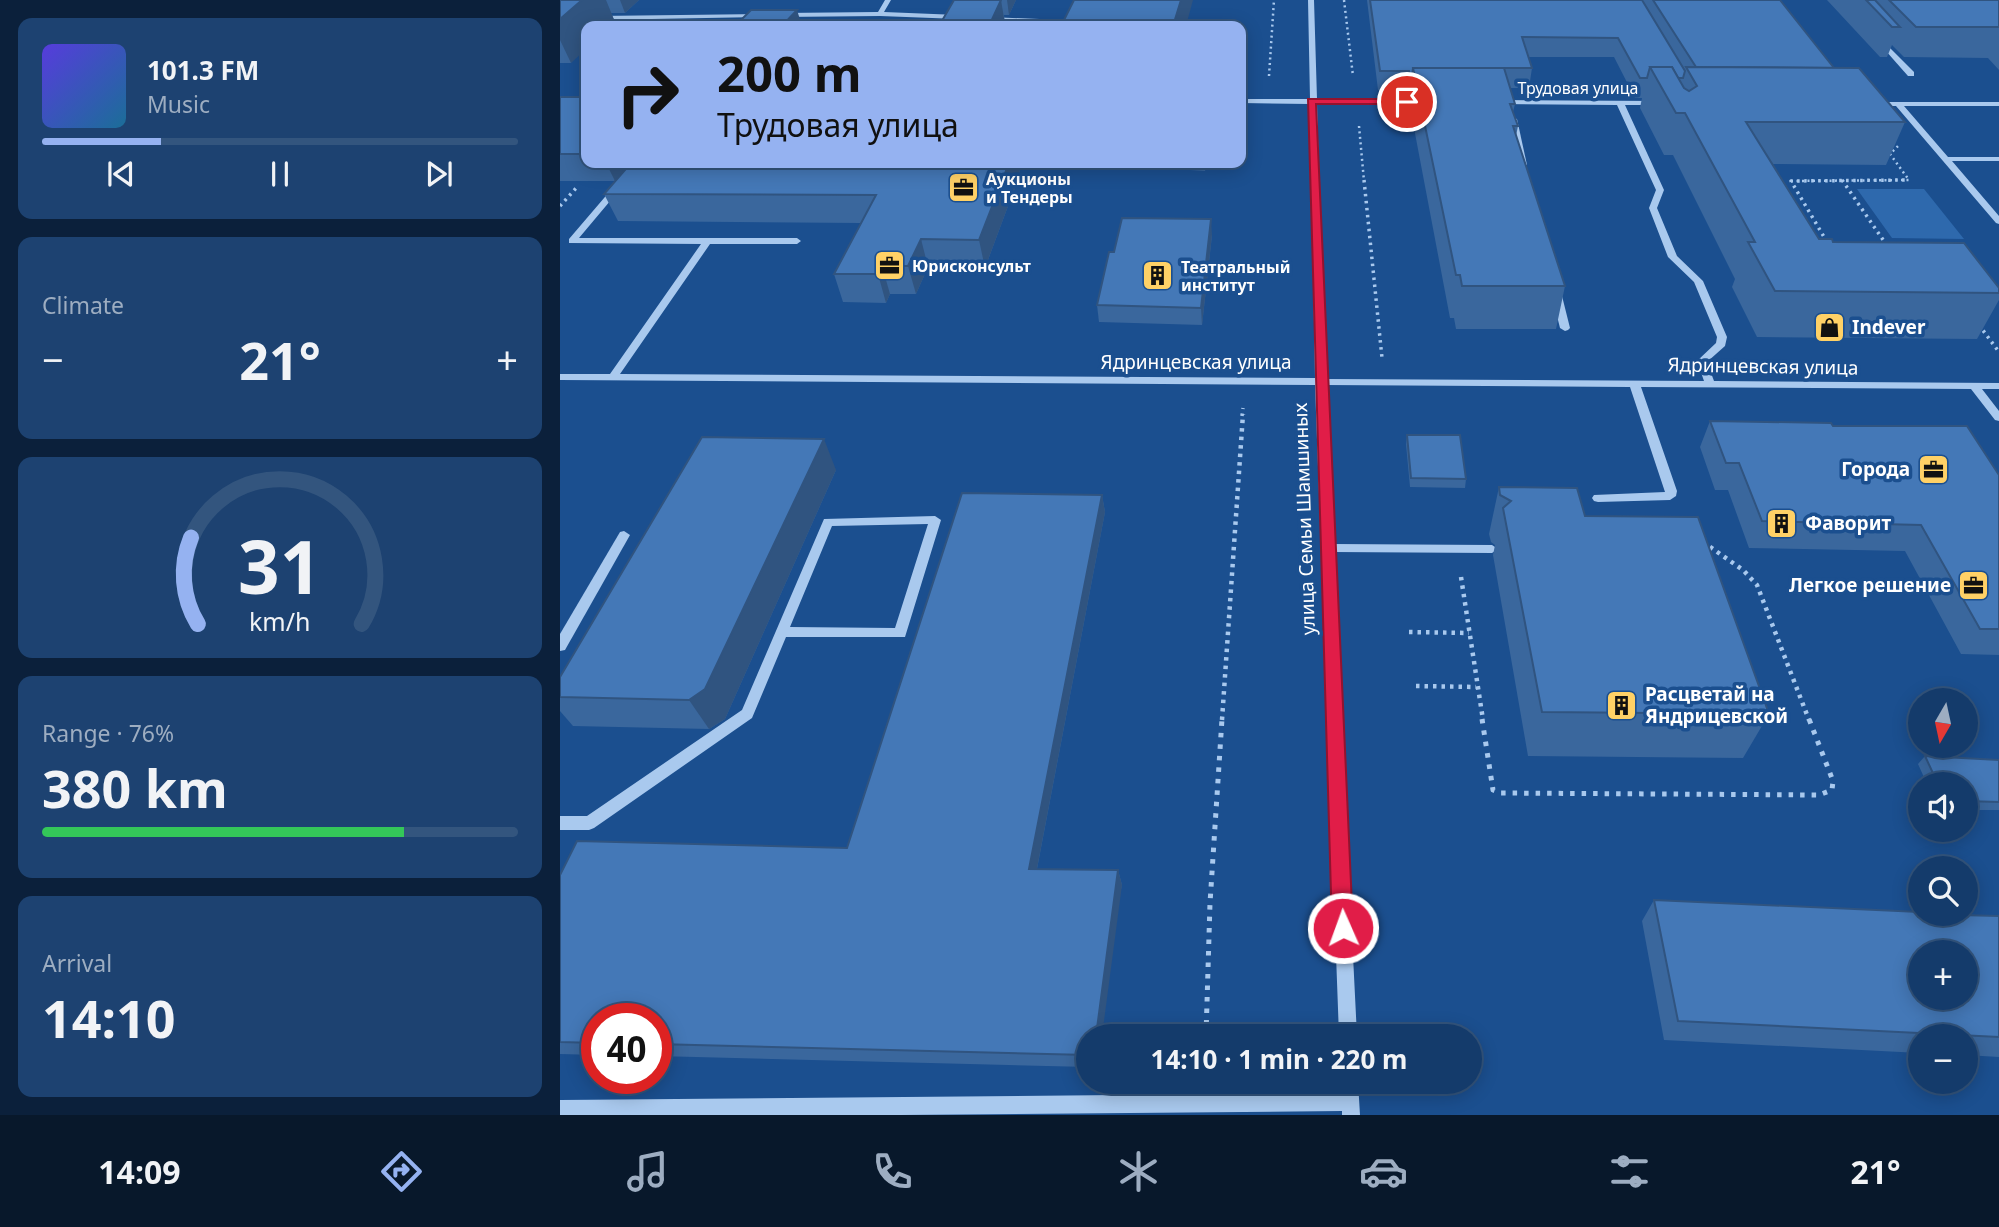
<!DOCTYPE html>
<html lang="en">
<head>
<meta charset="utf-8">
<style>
	:root { --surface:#143b6b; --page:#1d4271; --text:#f1f3f6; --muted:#9dadc1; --line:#33557e; --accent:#95b2f1 }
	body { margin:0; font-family:"Noto Sans",sans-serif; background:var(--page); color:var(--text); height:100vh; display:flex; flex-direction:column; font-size:26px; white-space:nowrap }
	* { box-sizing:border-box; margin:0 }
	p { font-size:23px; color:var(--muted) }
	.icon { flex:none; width:38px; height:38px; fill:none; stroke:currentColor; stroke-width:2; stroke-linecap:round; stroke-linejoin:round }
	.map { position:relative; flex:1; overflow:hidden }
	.panel { display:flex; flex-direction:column; gap:18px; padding:18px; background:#0b203b; width:560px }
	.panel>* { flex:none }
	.guide { position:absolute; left:21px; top:21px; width:665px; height:147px; border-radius:14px; box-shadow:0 4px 18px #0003,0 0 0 2px var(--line); background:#95b2f1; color:#111; overflow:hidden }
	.needle { width:46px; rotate:189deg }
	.buttons { position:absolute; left:1348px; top:688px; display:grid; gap:14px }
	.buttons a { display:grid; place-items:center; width:70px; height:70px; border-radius:50%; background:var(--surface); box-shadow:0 4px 18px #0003,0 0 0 2px var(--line); font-size:35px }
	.speed { position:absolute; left:21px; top:1003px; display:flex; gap:14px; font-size:35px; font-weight:700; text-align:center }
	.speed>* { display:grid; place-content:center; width:91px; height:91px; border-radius:50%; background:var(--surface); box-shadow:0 4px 18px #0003,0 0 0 2px var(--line); line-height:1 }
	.speed .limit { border:10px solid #d22; background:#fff; color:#111 }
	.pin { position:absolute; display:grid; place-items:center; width:60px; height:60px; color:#fff; margin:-30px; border:4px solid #fff; border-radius:50%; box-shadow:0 2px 7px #0007 }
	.me { position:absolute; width:77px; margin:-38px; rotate:358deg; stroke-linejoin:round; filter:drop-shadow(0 0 5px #0008) }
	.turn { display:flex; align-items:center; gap:24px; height:147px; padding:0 21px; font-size:32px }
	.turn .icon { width:91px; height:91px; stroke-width:2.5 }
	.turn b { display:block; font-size:49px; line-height:60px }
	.big { font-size:52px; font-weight:700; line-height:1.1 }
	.panel .card { flex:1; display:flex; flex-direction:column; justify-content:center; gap:10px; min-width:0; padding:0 24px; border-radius:14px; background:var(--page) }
	.panel .dial { align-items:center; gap:0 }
	.dial svg { height:182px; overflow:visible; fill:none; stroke:var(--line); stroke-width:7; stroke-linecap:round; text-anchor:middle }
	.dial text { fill:var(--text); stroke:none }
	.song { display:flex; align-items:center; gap:21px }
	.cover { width:84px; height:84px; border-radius:10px; background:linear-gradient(135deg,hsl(250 70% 55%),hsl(200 70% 35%)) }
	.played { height:7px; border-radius:4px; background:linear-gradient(90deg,var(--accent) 25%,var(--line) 25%) }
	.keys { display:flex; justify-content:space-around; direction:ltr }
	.heat { display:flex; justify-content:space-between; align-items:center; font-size:38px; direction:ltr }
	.charge { height:10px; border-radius:5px; background:linear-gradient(90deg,#34c759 76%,var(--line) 0) }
	.trip { position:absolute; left:516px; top:1024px; width:406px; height:70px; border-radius:35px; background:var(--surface); box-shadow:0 4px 18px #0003,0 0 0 2px var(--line); font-weight:700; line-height:70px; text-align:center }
	.dock { display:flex; height:112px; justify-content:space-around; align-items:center; background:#08182b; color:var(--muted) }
	.dock .icon { width:49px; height:49px }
	.dock .current { color:var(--accent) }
	.dock b { font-size:32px; color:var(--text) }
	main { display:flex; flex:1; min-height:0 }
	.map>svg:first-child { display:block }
	.green { fill:#2e69ad }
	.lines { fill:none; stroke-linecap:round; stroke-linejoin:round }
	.path-far3 { stroke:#a9c9ee; stroke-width:2.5; stroke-dasharray:2 3.5; stroke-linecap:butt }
	.path-far2 { stroke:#a9c9ee; stroke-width:3.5; stroke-dasharray:2.5 4.5; stroke-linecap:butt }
	.path-far1 { stroke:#a9c9ee; stroke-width:4.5; stroke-dasharray:3.5 5; stroke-linecap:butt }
	.path { stroke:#a9c9ee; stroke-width:5; stroke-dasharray:4.5 7; stroke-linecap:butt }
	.minor { fill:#a9c9ee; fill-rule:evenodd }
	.wall { fill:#3a679d }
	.shaded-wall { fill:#305480 }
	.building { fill:#4478b7; stroke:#305480; stroke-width:2; fill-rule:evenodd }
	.route { fill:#e11d48; stroke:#92132f; stroke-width:2 }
	.labels { text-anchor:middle; stroke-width:7; stroke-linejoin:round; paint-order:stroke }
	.far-street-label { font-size:16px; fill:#fff; stroke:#1b4f8f }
	.far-poi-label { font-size:16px; font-weight:bold; fill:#fff; stroke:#1b4f8f; text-anchor:start }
	.poi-label { font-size:19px; font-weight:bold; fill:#fff; stroke:#1b4f8f; text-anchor:start }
	.street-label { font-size:19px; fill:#fff; stroke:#1b4f8f }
</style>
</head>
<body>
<main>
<section class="panel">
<div class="card">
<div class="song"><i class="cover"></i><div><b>101.3 FM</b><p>Music</p></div></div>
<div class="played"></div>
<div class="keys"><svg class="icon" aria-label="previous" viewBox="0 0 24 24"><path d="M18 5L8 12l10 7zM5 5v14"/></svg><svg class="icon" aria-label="pause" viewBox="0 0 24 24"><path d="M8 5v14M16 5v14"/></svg><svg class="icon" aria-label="next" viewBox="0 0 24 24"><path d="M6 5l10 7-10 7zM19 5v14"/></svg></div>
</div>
<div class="card"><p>Climate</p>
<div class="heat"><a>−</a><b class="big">21°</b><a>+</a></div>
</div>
<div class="card dial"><svg viewBox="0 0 100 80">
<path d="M14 69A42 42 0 1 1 86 69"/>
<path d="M14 69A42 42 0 0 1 11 31" stroke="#95b2f1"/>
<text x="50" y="56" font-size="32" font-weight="700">31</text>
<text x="50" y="72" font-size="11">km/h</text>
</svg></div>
<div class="card"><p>Range · 76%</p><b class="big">380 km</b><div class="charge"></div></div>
<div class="card"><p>Arrival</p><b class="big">14:10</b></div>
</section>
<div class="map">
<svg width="1439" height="1115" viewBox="0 0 1439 1115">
	<rect width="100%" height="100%" fill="#1b4f8f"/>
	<!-- green -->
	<path class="green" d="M1297 189H1364L1404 239 1332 238Z"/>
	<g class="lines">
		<!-- path-far3 -->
		<g class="path-far3">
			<path d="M784 0 793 76"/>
			<path d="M709 76 714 0"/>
			<path d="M799 126 804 181"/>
			<path d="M1231 181 1349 180 1330 154 1339 145"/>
		</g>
		<!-- path-far2 -->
		<g class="path-far2">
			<path d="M804 180 822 358"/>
			<path d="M1282 180 1328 247"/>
			<path d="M0 206 18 186"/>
			<path d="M1267 242 1231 181 1349 180"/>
			<path d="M1419 325 1439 352"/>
			<path d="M682 416 683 408"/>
		</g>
		<!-- path-far1 -->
		<g class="path-far1">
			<path d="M1143 542 1183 570 1197 585 1249 720"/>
			<path d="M901 577 923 720"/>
			<path d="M849 632 909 633"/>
			<path d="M856 686 916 687"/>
			<path d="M662 720 683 414"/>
		</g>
		<!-- path -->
		<g class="path">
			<path d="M922 719 933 790 941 793 1259 795 1272 790 1273 781 1249 719"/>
			<path d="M646 1036 650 903 662 719"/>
		</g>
		<!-- minor -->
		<g class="minor">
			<path d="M325 0H331L324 12 398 15 401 17 398 19 320 16 222 17 219 15 222 13 318 12Z"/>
			<path d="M748 0H754L757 99 865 100 869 102 865 104H757L765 379 1144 381 1137 361 1156 343 1157 337 1134 282 1108 257 1089 208 1096 190 1057 105 936 104 935 102 939 100 1099 101V105H1065L1104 190 1097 208 1117 256 1143 281 1167 337 1165 346 1147 362 1154 381 1439 383V389H1422L1439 411V421L1435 420 1411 389 1081 387 1117 491 1116 496 1110 500 1038 502 1034 501 1032 498 1034 495 1105 492 1070 387 765 385 773 544 932 545 938 549 932 553 773 552 797 1036H779L755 385 0 380V374H50L141 244 9 243V239L74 163H82L19 238H237L241 241 237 244H150L60 374 755 378 750 104 681 103V99H750Z"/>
			<path d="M203 14 204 15 201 17 37 20 34 18 37 16Z"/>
			<path d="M430 17 503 20 506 22 504 26H498L499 24 428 20 427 19Z"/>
			<path d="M1318 40H1322L1354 72V76H1348L1318 42Z"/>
			<path d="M1310 102H1439V106H1344L1388 157H1439V161H1392L1439 216V224L1436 223 1336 106H1313L1309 104Z"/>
			<path d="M950 117 957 119 967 165 960 163Z"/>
			<path d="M997 293 1002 296 1010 328 1008 330 1005 331 1000 328 992 296Z"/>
			<path d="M375 516 381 520 345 637H226L192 718 34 828 29 830H0V816H27L182 710 264 519ZM368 524 335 628 230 627 272 526Z"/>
			<path d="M64 531 70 535 5 650 0 651V634L60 532Z"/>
			<path d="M780 1082H798L800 1115H782V1111L341 1115H0V1100L781 1093Z"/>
		</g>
	</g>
	<!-- wall -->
	<g class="wall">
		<path d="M0 0H79L65 13H51L55 22 50 26H26L11 63H0Z"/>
		<path d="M394 0H456L449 15H444L445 24 444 26H379Z"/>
		<path d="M807 0H1220L1274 68 1345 122 1326 165 1212 164 1259 239 1273 242 1439 288V300L1417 339 1197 337 1172 287 1175 279 1113 155H1104L1080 108 1082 98H1075L1054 57H968L972 68 969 88H950L955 104 953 112 958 126 956 136 1005 286 996 329H896L894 318H890L850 107V97H848L847 90H818Z"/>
		<path d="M1267 0H1439V70L1428 58 1344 57 1332 45 1327 57H1320Z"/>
		<path d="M0 97H26V163H458L460 174 425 268 368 267 356 294H330L326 303 283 302 274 274 301 223 58 221 44 194 55 181H0Z"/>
		<path d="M585 163H647L645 171 585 167Z"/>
		<path d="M652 235 642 325 539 322 537 305 554 252Z"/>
		<path d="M1150 421 1273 426 1439 475V655L1401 654 1345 551 1189 548 1168 490H1155L1140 447Z"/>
		<path d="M847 435 906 479 905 488 850 487 846 444Z"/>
		<path d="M276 470 165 719 149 729 13 726 0 711V677Z"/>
		<path d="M939 487 1025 516 1209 714 1183 758 968 756 933 555 935 545 931 542 929 534Z"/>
		<path d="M542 495 545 512 477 869 558 870 562 885 528 1036V1067L96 1056V1018H37V1055L0 1054V875L287 848Z"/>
		<path d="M1365 756 1439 760V810H1405V784H1367L1358 764Z"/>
		<path d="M1094 900 1439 916V1057L1405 1055V1036H1360V1053L1104 1040 1082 921Z"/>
	</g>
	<!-- shaded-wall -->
	<g class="shaded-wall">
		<path d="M22 0H46L55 22 50 26H26V49L11 63 0 40V19Z"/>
		<path d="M60 0H79L65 13Z"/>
		<path d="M441 0 445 24 444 26H429Z"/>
		<path d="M447 0H456L449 15Z"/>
		<path d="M621 0H633L626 26H613Z"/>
		<path d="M237 10 242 26H222Z"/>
		<path d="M46 163H61L65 170 55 181Z"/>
		<path d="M449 163H458L460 174 425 268 419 240Z"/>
		<path d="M651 219 652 235 642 325 641 308Z"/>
		<path d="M361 239 368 267 356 294 348 266Z"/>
		<path d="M322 266 330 294 326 303 318 274Z"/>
		<path d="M264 439 276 470 165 719 149 729 129 700Z"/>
		<path d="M542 495 545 512 474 884 469 869Z"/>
		<path d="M558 870 562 885 542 1036H536Z"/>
	</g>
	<!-- building -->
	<g class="building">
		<path d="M0 0H22L0 19Z"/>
		<path d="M394 0H441L429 26H379Z"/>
		<path d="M514 0H621L613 26H501Z"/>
		<path d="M810 0H1082L1125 71 1123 78H1118L1112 67H1090L1087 78H1080L1058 38 962 37 972 68H853L852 77H850L849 71H820Z"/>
		<path d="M1093 0H1220L1274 68 1136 67Z"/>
		<path d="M1306 0H1315L1340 27H1332Z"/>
		<path d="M1329 0H1439V27H1356Z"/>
		<path d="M191 10H237L222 26H175Z"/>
		<path d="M1090 67H1112L1124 88 1129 91 1137 86 1126 67 1299 68 1345 122H1186L1259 239H1272L1273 242 1404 243 1439 288V293L1215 291 1188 242H1195L1125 113H1116Z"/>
		<path d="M853 68H944L955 104H950L958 126H953L1005 286H902L900 275H896Z"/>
		<rect x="0" y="97" width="26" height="57"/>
		<path d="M71 163H449L419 240 361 239 348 266H322L318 274H274L316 195 44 194Z"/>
		<path d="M562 218 651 219 641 308 537 305 549 252H554Z"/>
		<path d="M1150 421 1271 423 1273 426H1407L1439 475V629H1420L1361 525 1202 521 1179 463H1166Z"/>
		<path d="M847 435H900L906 479 851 478Z"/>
		<path d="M142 437 264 439 145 689 129 700 0 697V677Z"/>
		<path d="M939 487 1017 488 1025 516 1138 517 1209 714 982 712 943 508 951 501 940 495Z"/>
		<path d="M402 493 542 495 469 869 558 870 536 1036H528V1055L96 1044V1018H37V1043L0 1042V875L17 841 287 848Z"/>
		<path d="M1365 756 1439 760V802L1405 801V784H1378Z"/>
		<path d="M1094 900 1360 912V914L1439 916V1037L1118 1021ZM1360 952H1405V998H1360Z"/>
	</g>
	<!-- route -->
	<path class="route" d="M748 99H847L852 102 847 104H756L793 928 790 935 783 938 775 935 772 928Z"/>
	<!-- icons -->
	<defs>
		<symbol id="office-square" viewBox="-11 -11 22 22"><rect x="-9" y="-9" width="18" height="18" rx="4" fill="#ffd166" stroke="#1b4f8f"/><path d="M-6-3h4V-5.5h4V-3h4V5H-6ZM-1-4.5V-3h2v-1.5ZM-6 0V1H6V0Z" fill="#111"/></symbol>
		<symbol id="building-square" viewBox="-11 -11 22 22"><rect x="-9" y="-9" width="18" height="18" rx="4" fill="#ffd166" stroke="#1b4f8f"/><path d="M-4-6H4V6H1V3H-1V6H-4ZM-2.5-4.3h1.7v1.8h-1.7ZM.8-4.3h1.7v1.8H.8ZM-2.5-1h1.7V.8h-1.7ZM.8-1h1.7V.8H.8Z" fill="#111"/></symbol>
		<symbol id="shop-square" viewBox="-11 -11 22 22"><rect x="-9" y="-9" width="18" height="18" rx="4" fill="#ffd166" stroke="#1b4f8f"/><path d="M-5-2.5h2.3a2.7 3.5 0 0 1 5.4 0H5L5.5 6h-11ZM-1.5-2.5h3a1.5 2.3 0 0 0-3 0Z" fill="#111"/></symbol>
	</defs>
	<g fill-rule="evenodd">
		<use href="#office-square" x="386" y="170" width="35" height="35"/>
		<use href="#office-square" x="312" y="248" width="35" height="35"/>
		<use href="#building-square" x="580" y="258" width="35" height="35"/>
		<use href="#shop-square" x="1252" y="310" width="35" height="35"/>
		<use href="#office-square" x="1356" y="452" width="35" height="35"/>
		<use href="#building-square" x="1204" y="506" width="35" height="35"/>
		<use href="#office-square" x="1396" y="568" width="35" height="35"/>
		<use href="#building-square" x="1044" y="688" width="35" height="35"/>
	</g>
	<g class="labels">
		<!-- far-street labels -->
		<g class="far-street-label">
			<text x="1018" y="94">Трудовая улица</text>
		</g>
		<!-- far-poi labels -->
		<g class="far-poi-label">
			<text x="426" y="185">Аукционы<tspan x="426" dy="18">и Тендеры</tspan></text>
			<text x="352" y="272">Юрисконсульт</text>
			<text x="621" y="273">Театральный<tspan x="621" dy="18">институт</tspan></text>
		</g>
		<!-- poi labels -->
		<g class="poi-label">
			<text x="1292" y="334">Indever</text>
			<text x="1350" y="476" text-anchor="end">Города</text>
			<text x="1245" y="530">Фаворит</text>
			<text x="1391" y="592" text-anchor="end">Легкое решение</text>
			<text x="1085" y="701">Расцветай на<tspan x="1085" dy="22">Яндрицевской</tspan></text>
		</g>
		<!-- street labels -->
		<g class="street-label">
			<text x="636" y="369">Ядринцевская улица</text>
			<text transform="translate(1203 366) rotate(1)" y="7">Ядринцевская улица</text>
			<text transform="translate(744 519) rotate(-92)" y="7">улица Семьи Шамшиных</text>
		</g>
	</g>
</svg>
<div class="buttons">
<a><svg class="needle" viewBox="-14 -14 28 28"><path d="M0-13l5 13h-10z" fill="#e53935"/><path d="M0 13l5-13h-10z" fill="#9dadc1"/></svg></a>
<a><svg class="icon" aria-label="sound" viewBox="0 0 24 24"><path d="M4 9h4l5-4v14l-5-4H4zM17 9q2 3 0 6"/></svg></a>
<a><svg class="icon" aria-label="search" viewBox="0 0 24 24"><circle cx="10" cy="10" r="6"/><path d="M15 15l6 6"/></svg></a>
<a>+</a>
<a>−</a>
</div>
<div class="speed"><div class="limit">40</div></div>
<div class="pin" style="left:847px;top:102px;background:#d93025"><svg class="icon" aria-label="arrive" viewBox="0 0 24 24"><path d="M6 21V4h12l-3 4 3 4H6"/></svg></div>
<svg class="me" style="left:783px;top:928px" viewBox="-20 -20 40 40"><circle r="17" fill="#e11d48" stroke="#fff" stroke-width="3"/><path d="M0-11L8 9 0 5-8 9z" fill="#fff"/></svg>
<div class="trip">14:10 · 1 min · 220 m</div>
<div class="guide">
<div class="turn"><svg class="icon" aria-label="right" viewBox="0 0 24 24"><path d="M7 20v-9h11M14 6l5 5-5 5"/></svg><div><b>200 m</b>Трудовая улица</div></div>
</div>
</div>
</main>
<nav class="dock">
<b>14:09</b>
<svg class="icon current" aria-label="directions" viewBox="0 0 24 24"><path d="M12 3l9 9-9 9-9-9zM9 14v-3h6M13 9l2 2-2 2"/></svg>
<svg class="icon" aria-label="music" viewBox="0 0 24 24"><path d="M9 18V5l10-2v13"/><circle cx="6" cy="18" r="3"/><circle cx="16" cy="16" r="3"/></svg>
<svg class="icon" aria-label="phone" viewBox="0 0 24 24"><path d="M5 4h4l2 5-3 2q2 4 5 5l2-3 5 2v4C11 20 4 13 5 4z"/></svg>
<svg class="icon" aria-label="climate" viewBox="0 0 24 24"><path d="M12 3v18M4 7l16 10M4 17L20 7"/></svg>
<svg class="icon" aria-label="car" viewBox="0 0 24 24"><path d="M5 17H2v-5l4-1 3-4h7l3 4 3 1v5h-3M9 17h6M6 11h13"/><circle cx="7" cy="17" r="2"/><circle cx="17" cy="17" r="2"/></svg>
<svg class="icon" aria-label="filters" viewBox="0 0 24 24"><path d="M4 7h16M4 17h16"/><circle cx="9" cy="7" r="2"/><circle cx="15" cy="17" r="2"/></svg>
<b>21°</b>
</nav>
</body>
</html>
